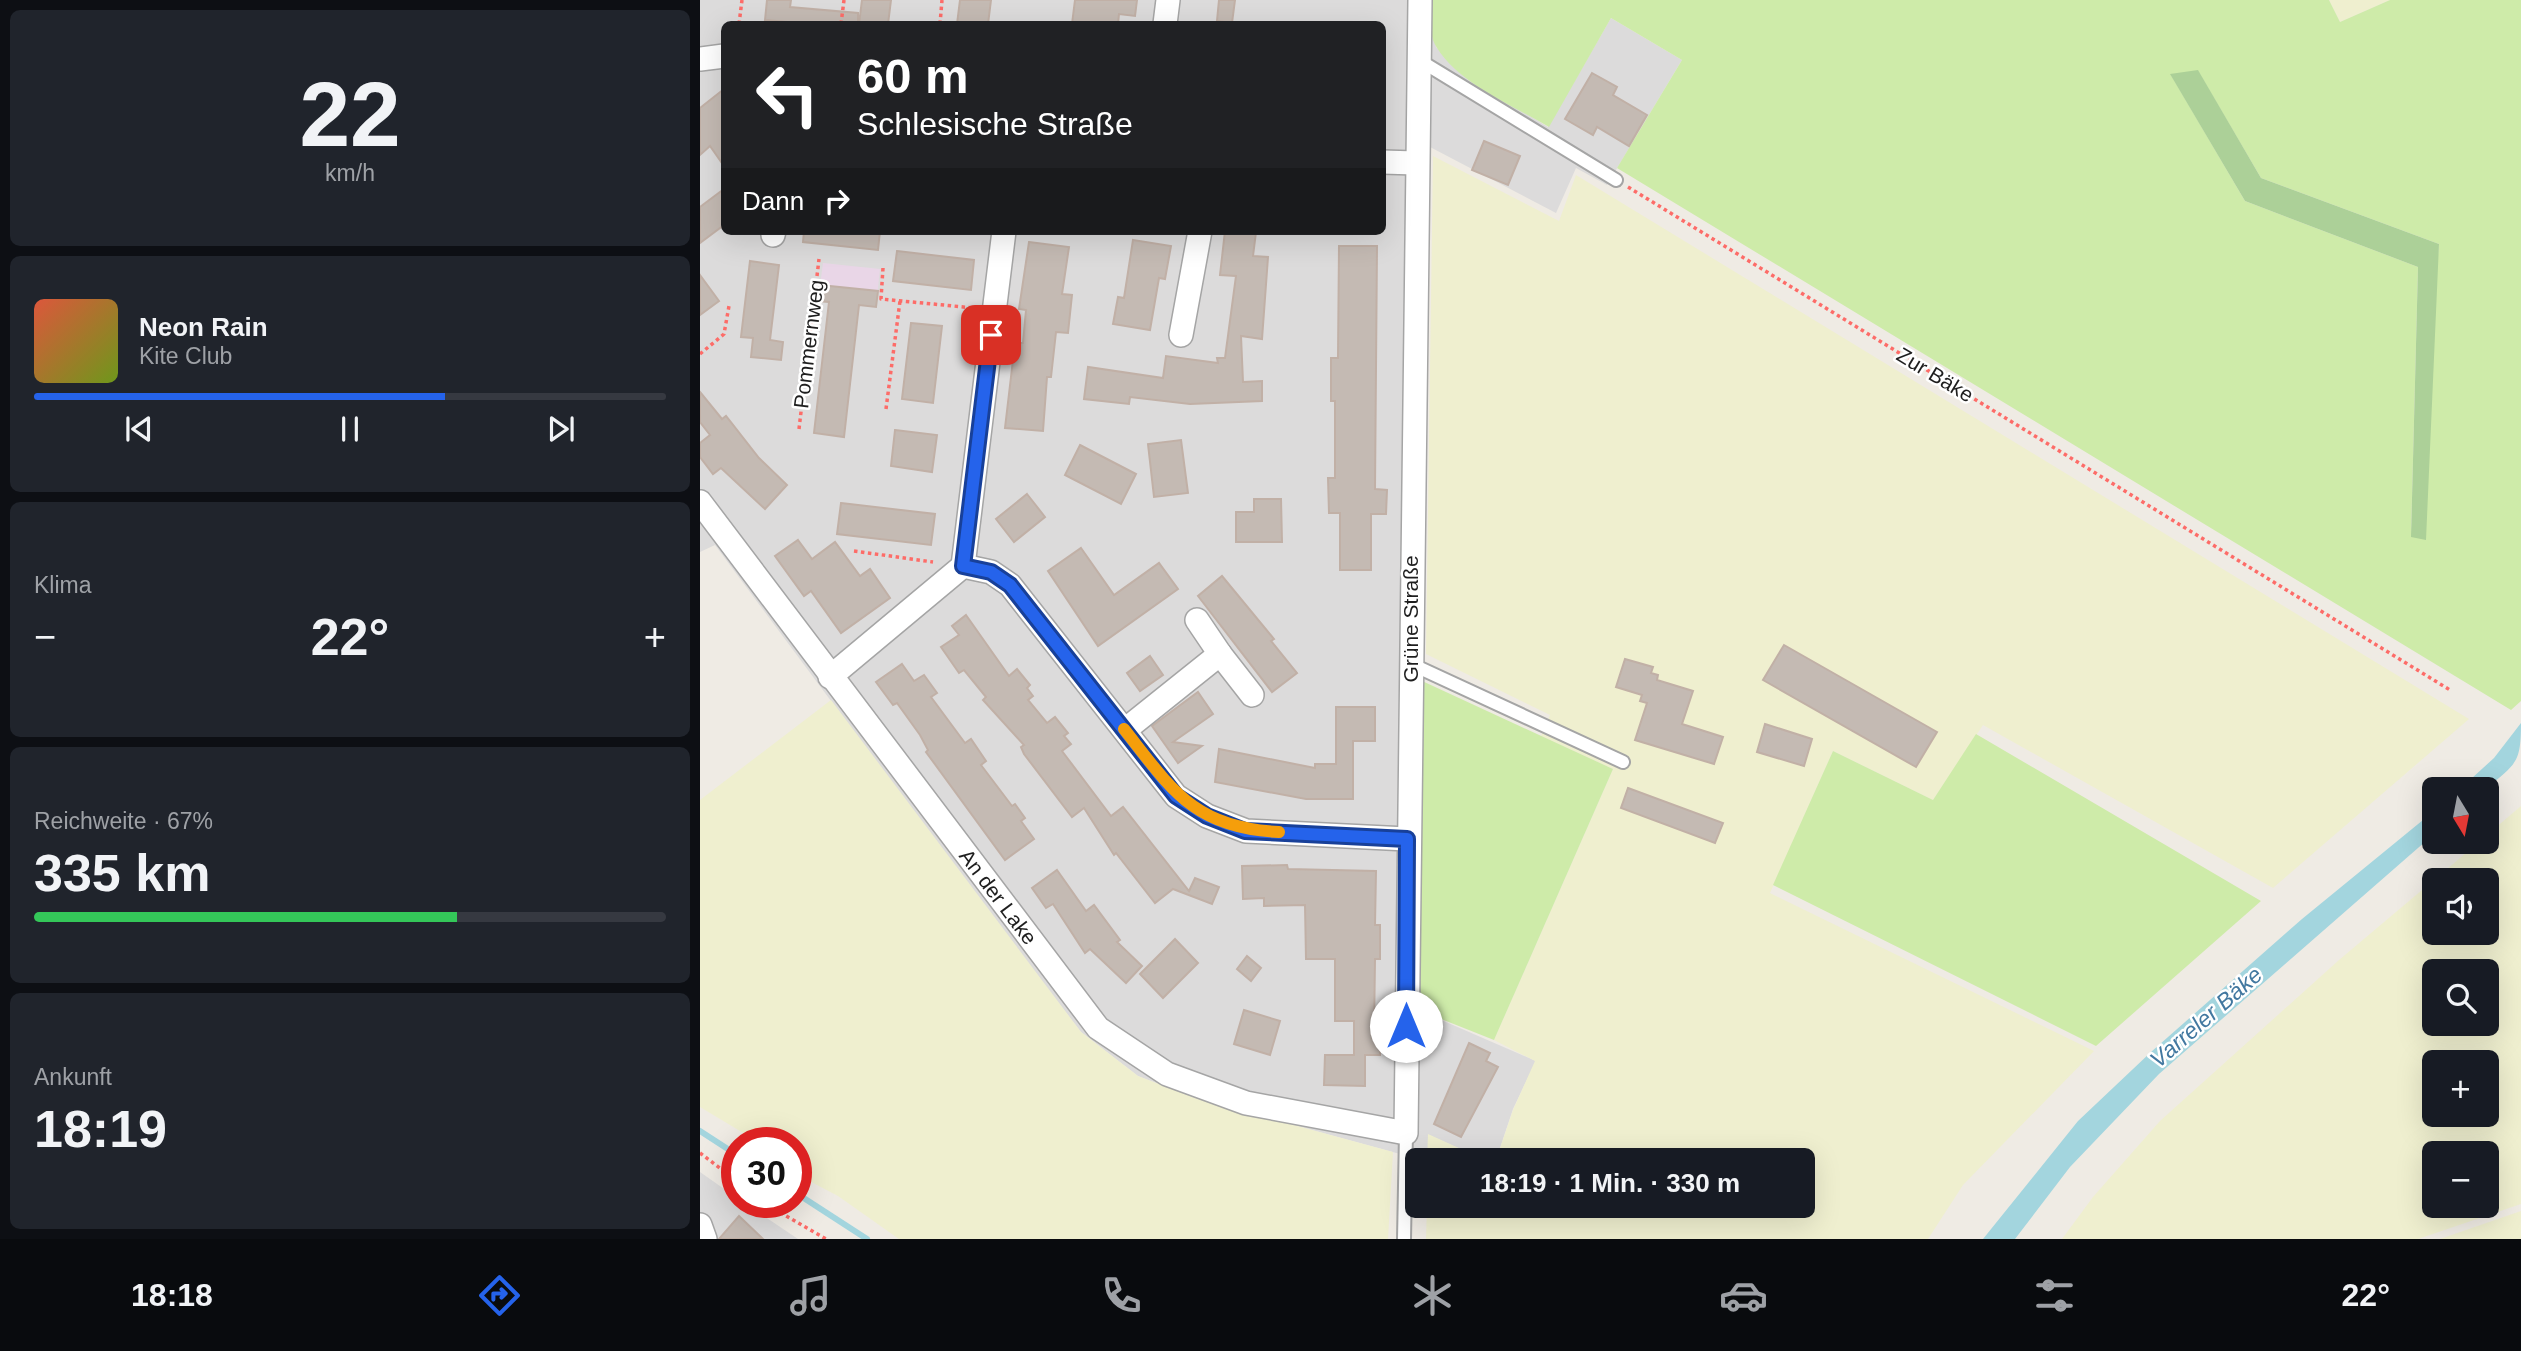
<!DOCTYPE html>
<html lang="de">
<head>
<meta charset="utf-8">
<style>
	:root { --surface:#171b24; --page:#20242c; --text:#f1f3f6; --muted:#9ea1a6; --line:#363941; --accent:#2563eb }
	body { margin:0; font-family:Arial,sans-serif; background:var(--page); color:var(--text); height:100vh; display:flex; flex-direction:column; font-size:26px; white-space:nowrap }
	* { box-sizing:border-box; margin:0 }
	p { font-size:23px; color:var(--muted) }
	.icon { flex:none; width:38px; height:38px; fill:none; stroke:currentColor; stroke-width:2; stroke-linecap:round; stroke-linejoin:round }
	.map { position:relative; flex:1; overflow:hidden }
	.sheet { display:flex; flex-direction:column; gap:10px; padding:10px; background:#0d0f14; width:700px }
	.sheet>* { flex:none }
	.guide { position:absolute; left:21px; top:21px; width:665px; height:214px; border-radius:10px; box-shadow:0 7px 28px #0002; background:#202124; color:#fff; overflow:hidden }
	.needle { width:46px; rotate:170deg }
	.controls { position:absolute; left:1722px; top:777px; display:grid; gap:14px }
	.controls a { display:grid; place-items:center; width:77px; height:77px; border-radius:10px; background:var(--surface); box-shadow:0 7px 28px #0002; font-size:35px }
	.speed { position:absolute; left:21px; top:1127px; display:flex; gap:14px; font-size:35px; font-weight:700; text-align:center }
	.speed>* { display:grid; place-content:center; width:91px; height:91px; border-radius:50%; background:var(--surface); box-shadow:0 7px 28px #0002; line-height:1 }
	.speed .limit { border:10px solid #d22; background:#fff; color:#111 }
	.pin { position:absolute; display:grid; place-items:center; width:60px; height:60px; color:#fff; margin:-30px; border-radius:14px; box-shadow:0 4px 10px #0006 }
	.me { position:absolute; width:77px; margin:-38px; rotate:0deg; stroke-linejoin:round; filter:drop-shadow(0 0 5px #0008) }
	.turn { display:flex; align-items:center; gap:24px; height:147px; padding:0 21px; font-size:32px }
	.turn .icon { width:91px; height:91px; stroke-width:2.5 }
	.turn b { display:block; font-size:49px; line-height:60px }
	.then { display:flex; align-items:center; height:66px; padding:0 21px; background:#0003; gap:14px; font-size:26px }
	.big { font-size:52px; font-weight:600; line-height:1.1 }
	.sheet .tile { flex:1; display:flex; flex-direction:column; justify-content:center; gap:10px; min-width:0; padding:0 24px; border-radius:10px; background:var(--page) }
	.sheet .dial { align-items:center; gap:0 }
	.dial b { font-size:91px; line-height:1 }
	.song { display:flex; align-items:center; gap:21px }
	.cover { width:84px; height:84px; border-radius:10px; background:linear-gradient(135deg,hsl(10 70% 55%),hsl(80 70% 35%)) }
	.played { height:7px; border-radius:4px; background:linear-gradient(90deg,var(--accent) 65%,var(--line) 65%) }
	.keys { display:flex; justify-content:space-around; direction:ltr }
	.heat { display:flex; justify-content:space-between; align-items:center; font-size:38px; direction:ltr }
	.charge { height:10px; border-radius:5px; background:linear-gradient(90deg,#34c759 67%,var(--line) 0) }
	.trip { position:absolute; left:705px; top:1148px; width:410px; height:70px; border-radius:10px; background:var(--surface); box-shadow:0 7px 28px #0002; font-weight:600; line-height:70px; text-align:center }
	.menu { display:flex; height:112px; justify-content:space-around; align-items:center; background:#090b0e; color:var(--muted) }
	.menu .icon { width:49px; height:49px }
	.menu .active { color:var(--accent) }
	.menu b { font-size:32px; color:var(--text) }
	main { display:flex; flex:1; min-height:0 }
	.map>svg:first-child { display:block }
	.residential { fill:#dcdbdb; fill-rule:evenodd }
	.industrial { fill:#e9d6e7 }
	.farmland { fill:#efefcf; fill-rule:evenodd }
	.grass { fill:#ceeba9; fill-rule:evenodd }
	.forest { fill:#acd098 }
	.water { fill:#a3d5de }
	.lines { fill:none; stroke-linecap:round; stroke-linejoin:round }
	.stream { stroke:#a3d5de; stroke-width:6 }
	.building { fill:#c4bab3; stroke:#c1b0a6; stroke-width:2 }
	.lane-casing { stroke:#a5a5a5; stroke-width:16 }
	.street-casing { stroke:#a5a5a5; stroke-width:26 }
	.path { stroke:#fd6c68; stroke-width:3.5; stroke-dasharray:3.5 3.5; stroke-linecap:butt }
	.lane { stroke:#fff; stroke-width:12 }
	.street { stroke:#fff; stroke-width:23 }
	.route-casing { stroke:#184099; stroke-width:18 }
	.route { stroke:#2563eb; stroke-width:12 }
	.slow { stroke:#f59e0b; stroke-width:12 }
	.labels { text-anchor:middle; stroke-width:5; stroke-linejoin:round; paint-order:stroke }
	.street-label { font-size:21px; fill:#1e1e1e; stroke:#fff }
	.water-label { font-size:23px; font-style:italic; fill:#4278a0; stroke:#fff }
</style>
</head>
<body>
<main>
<section class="sheet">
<div class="tile dial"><b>22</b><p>km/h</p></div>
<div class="tile">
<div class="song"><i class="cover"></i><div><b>Neon Rain</b><p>Kite Club</p></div></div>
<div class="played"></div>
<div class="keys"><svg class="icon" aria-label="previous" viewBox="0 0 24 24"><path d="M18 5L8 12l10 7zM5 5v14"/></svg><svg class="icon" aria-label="pause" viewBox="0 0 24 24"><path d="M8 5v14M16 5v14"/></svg><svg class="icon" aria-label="next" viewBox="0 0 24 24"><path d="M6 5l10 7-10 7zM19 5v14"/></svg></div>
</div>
<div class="tile"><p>Klima</p>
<div class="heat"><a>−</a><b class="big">22°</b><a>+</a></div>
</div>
<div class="tile"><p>Reichweite · 67%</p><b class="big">335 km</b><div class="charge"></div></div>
<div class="tile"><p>Ankunft</p><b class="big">18:19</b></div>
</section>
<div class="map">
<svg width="1821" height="1239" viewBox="0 0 1821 1239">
	<rect width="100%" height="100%" fill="#efebe4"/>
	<!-- residential -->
	<g class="residential">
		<path d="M0 0H730L736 47 760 73 848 127 911 18 982 60 907 185 876 168 856 213 730 147 716 1009 836 1061 813 1109 796 1160H785L729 1135 727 1160H722L495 1098 438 1076 381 1032 285 908 15 545 0 552ZM24 24H682V231H24Z"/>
		<path d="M0 1172 37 1198V1202H43L98 1239H0Z"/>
	</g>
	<!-- industrial -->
	<path class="industrial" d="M123 263 180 269 176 307 118 301Z"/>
	<!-- farmland -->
	<g class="farmland">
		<path d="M1629 0H1690L1640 22Z"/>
		<path d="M733 156 859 221 876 175 1769 719 1573 888 1283 725 1233 800 1133 751 1070 893 1394 1051 1263 1185 1228 1239H726L727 1206H1102V1160H796L813 1110 835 1061 794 1040 913 769 841 736 850 715 726 654Z"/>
		<path d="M131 700 381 1032 438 1076 495 1098 693 1152 688 1239H199L138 1196 96 1174V1143H60L0 1107V800Z"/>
		<path d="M1821 806V1204L1718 1239H1362L1393 1197 1460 1121 1639 960 1779 842H1787V835ZM1787 880V933H1734V880ZM1787 971V1024H1734V971ZM1787 1062V1115H1734V1062ZM1734 1153H1787V1206H1734Z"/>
		<path d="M728 1134 785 1160H727Z"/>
		<path d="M1821 1211V1239H1740Z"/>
	</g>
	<!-- grass -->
	<g class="grass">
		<path d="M730 0H1629L1640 22 1690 0H1821V701L1811 710 917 168 982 60 911 18 849 127C812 105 761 85 737 48 728 34 730 16 730 0ZM1498 71 1561 178 1739 244 1711 536 1718 267 1545 201 1471 75Z"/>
		<path d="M720 680 913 769 794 1040 716 1009Z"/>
		<path d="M1276 734 1561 901 1396 1046 1073 885 1133 751 1233 800Z"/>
	</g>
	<!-- forest -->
	<path class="forest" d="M1498 70 1561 178 1739 244 1726 540 1711 537 1718 267 1545 201 1470 74Z"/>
	<!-- water -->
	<g class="water">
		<path d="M1821 723C1821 764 1816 763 1786 789H1760L1794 758Z"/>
		<path d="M1734 811V834L1459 1074 1370 1167 1315 1239H1283L1378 1121 1451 1052 1602 919Z"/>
	</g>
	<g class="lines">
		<!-- stream -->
		<g class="stream">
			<path d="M0 1131 37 1155"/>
			<path d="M96 1193 167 1239"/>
		</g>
	</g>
	<!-- building -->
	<g class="building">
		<path d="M67 0H91L90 7 158 13V24H110L65 20Z"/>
		<path d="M162 0H191L188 24H159Z"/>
		<path d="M260 0H291L288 24H257Z"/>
		<path d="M375 0H437L435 16 419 14 418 24H372Z"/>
		<path d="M519 0H535L532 23 517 21Z"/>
		<path d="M892 73 917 87 913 95 947 115 929 146 897 127 893 135 865 119Z"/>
		<path d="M24 89V166L10 146 0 155V108Z"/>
		<path d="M784 141 820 156 808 185 772 170Z"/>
		<path d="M24 189V225L0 243V207Z"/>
		<path d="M104 231H180L178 250 103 242Z"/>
		<path d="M525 231 556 232 553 256 568 257 562 339 541 336 543 382 562 381V401L490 404 430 397 429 404 384 399 388 367 463 378 466 356 518 363 517 358H525L536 276 520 275Z"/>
		<path d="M433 240 471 246 465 279 459 278 450 330 413 324 418 297 424 298Z"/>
		<path d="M329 242 369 247 362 294 372 295 368 333 356 332 351 377H347L343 431 305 428 315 343H323L326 310 319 309Z"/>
		<path d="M639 246H677L675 489 687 490 686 514H671V570H640V513H629L628 478H635V401H631V358H638Z"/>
		<path d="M197 251 274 260 271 290 193 281Z"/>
		<path d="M50 261 79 265 70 340 83 342 81 360 51 357 53 338 41 337Z"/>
		<path d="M0 275 19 301 0 315Z"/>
		<path d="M120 285 178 291 176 307 159 305 144 437 114 433 129 302 118 301Z"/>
		<path d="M211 323 242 326 233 403 202 399Z"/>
		<path d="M0 392 22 419 26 416 59 458 87 485 65 509 21 468 13 474 0 457V443L10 435 0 422Z"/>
		<path d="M195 430 237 435 232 472 191 466Z"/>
		<path d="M481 440 488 493 454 497 448 444Z"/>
		<path d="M380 445 436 474 421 504 365 475Z"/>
		<path d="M327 494 345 517 314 542 296 519Z"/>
		<path d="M554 499H581L582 542H536V512H554Z"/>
		<path d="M141 503 235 514 231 545 137 534Z"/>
		<path d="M98 540 112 559 135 542 160 576 170 569 190 598 141 633 111 591 104 596 75 556Z"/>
		<path d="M381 548 414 595 459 563 478 589 398 646 348 571Z"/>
		<path d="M522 576 574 639 571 641 597 673 572 692 498 596Z"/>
		<path d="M266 615 309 676 317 669 330 685 327 688 333 696 328 700 347 723 355 717 368 733 364 736 371 744 362 751 411 816 423 807 489 891 495 878 519 887 512 904 473 889 455 903 416 853 414 855 384 808 372 817 324 754 321 747 324 745 283 700 286 697 264 670 259 673 241 647 259 635 252 626Z"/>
		<path d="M1084 645 1237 732 1216 767 1063 680Z"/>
		<path d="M450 656 463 675 440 691 427 673Z"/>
		<path d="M925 659 953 667 951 673 958 675 957 680 993 691 982 724 1023 737 1014 764 935 740 947 703 940 701 942 695 916 687Z"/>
		<path d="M202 664 214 681 224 675 237 693 231 697 265 743 271 739 286 761 281 765 312 806 315 804 325 818 321 821 334 839 305 860 226 752 228 750 220 735 197 703 193 705 176 682Z"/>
		<path d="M498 692 513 714 473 742 502 746 478 763 452 726Z"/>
		<path d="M636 707H675V741H653V799H606L515 782 519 749 615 768V764H636Z"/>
		<path d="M1065 724 1112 739 1104 766 1057 752Z"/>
		<path d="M928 788 1023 823 1015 843 921 808Z"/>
		<path d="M587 865 588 869 676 871 675 925H680V959H675L674 1032H680V1055H665V1086L624 1085 625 1055H654V1021H635V959H606L605 905 564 906V898L543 899 542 866Z"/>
		<path d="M357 870 386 911 394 905 420 940 417 942 442 966 426 983 390 949 385 953 353 904 346 908 332 888Z"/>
		<path d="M475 939 498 963 463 998 440 974Z"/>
		<path d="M547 956 561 968 551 981 537 969Z"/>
		<path d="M544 1010 580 1021 570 1055 534 1044Z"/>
		<path d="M769 1043 790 1053 786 1061 798 1067 761 1137 734 1124Z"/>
		<path d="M39 1216 63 1239H19Z"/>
	</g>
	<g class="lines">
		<defs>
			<g id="lane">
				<path d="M719 60 916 180"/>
				<path d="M711 664 923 762"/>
				<path d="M704 1239 706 1133"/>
			</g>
			<g id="street">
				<path d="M465 24 468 0"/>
				<path d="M0 59 24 56"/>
				<path d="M682 162 716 163"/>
				<path d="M73 235 74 231"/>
				<path d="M481 335 500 231"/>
				<path d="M0 502 398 1028 467 1074 546 1103 706 1133 720 0"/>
				<path d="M263 566 291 572 310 585 476 796 507 816 546 831 707 839"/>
				<path d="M497 620 520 654"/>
				<path d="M130 677 263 566 304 231"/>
				<path d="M425 730 520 654 552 695"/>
				<path d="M0 1225 5 1239"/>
			</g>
		</defs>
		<!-- lane casing -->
		<use href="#lane" class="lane-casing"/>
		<!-- street casing -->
		<use href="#street" class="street-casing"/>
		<!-- path -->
		<g class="path">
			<path d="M39 24 42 0"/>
			<path d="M141 24 144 0"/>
			<path d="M240 24 242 0"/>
			<path d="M928 187 1750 690"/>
			<path d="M183 268 181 299 274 308"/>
			<path d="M0 354 24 334 29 306"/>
			<path d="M186 409 200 301"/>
			<path d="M99 429 119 259"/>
			<path d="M154 551 233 562"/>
			<path d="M0 1153 37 1181"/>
			<path d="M62 1202 126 1239"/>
		</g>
		<!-- lane -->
		<use href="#lane" class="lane"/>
		<!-- street -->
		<use href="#street" class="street"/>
	</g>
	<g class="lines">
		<defs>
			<path id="route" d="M291 335 263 566 291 572 310 585 476 796 507 816 545 831 707 839 706 1026"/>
		</defs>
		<!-- route casing -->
		<use href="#route" class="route-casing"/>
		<!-- route -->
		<use href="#route" class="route"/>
		<!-- slow -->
		<path class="slow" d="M424 729C472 790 494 828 579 832"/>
	</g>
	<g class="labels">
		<!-- street labels -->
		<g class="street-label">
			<text transform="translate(109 344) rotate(-83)" y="7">Pommernweg</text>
			<text transform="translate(1235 375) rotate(31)" y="7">Zur Bäke</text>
			<text transform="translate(711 619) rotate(-90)" y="7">Grüne Straße</text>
			<text transform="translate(298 897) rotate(53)" y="7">An der Lake</text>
		</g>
		<!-- water labels -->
		<g class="water-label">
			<text transform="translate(1506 1017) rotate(-41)" y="8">Varreler Bäke</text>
		</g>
	</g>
</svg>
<div class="controls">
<a><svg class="needle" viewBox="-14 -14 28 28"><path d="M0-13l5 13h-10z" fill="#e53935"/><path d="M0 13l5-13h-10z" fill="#9ea1a6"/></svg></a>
<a><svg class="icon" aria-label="sound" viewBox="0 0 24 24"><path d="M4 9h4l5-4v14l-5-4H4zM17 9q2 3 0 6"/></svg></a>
<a><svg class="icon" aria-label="search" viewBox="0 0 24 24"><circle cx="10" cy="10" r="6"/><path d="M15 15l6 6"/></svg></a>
<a>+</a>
<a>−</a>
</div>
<div class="speed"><div class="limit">30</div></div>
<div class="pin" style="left:291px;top:335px;background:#d93025"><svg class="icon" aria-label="arrive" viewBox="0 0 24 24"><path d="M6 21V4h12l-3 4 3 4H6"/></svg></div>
<svg class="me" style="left:706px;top:1026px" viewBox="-20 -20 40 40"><circle r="19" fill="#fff"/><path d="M0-13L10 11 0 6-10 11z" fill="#2563eb"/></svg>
<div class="trip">18:19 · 1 Min. · 330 m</div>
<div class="guide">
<div class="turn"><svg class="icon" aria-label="left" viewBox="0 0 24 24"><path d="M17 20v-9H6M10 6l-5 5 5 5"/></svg><div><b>60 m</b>Schlesische Straße</div></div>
<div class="then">Dann<svg class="icon" aria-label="right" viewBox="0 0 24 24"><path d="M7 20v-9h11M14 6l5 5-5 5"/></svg></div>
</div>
</div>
</main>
<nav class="menu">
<b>18:18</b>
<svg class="icon active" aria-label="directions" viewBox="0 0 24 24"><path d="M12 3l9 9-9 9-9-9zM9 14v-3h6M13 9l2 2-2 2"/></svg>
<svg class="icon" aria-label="music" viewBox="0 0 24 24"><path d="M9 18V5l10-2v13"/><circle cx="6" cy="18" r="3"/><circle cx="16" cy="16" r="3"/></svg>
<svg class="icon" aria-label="phone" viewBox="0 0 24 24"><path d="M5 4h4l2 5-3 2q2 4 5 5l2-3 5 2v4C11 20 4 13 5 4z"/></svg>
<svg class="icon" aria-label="climate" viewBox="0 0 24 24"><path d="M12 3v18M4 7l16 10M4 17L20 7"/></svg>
<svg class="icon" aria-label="car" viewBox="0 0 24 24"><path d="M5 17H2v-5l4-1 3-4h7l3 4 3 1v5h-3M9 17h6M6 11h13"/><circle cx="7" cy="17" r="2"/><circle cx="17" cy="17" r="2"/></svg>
<svg class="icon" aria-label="filters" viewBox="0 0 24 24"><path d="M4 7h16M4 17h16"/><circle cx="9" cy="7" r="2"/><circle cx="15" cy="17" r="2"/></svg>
<b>22°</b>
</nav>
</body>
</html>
